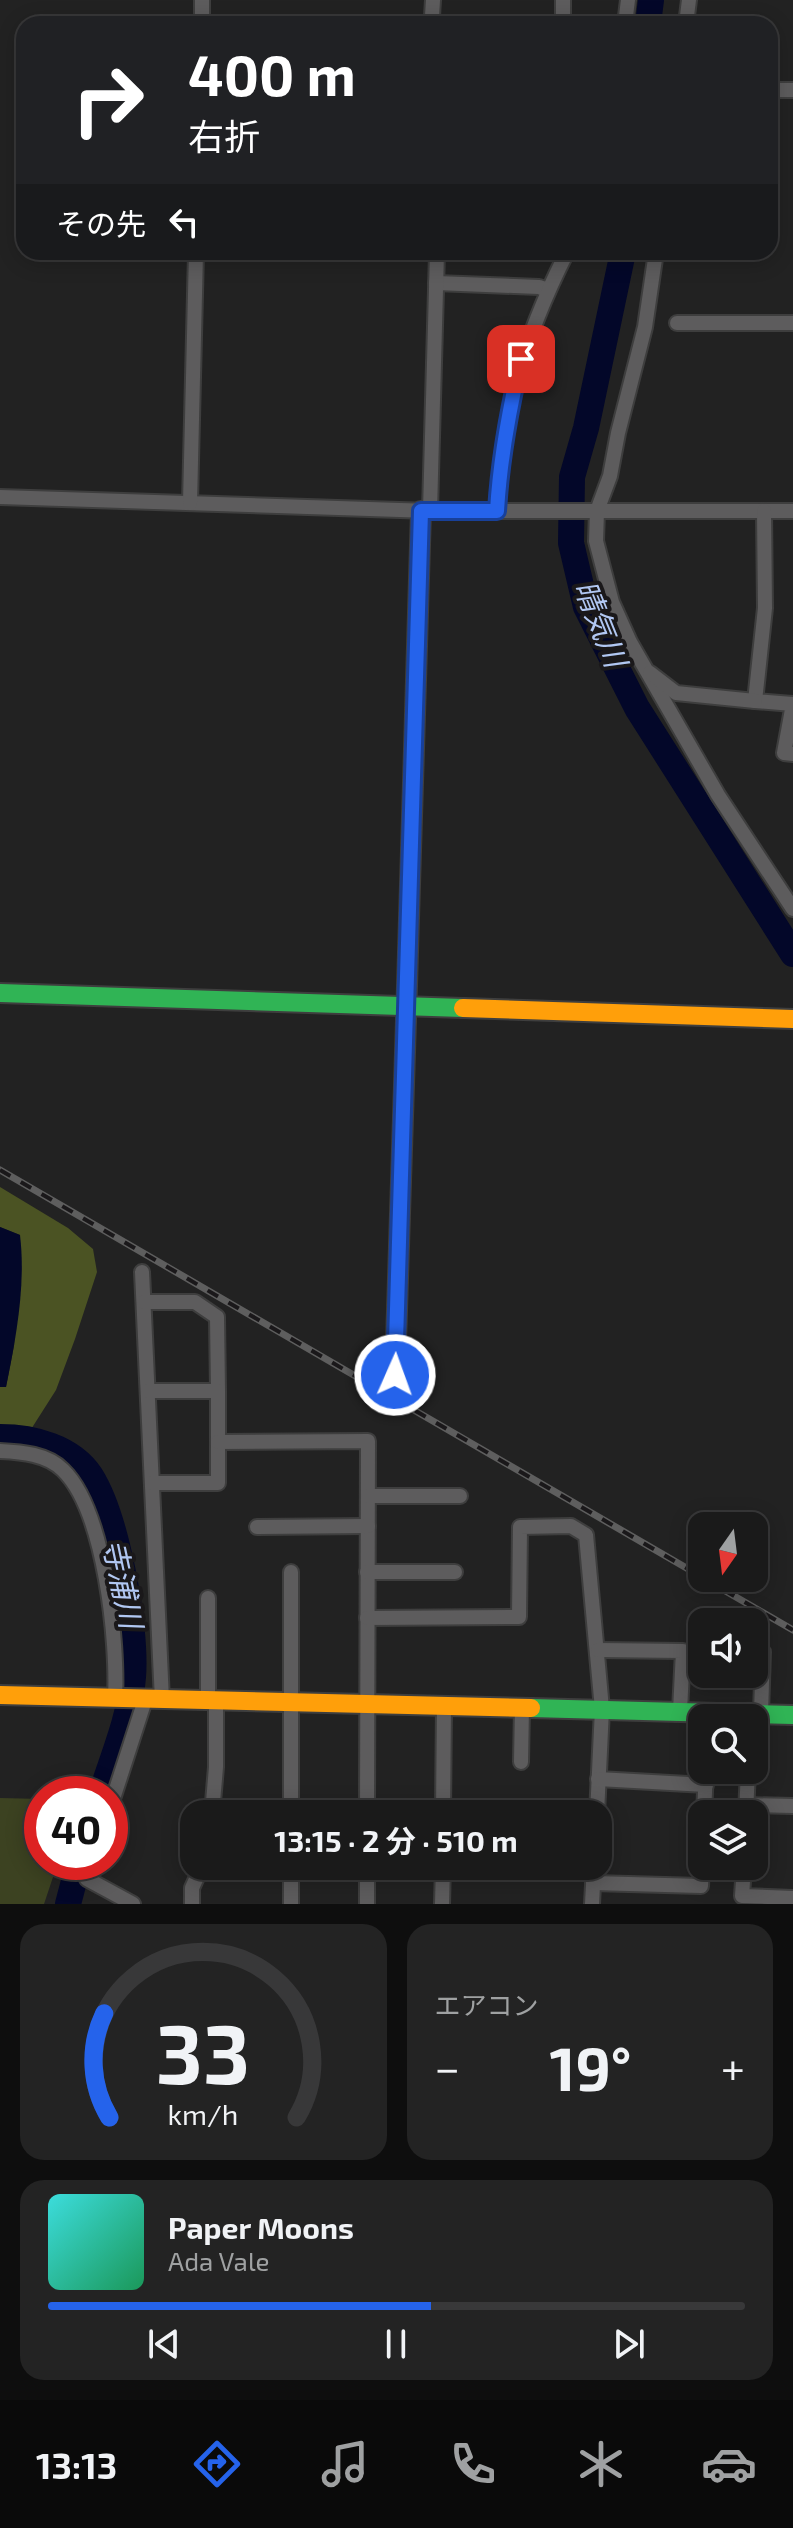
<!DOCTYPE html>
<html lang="ja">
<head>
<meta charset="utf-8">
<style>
	:root { --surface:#1a1a1a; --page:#232323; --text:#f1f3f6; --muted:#9fa1a2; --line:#383839; --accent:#2563eb }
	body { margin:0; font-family:"Exo 2","Noto Sans JP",sans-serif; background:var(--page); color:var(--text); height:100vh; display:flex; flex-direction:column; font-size:30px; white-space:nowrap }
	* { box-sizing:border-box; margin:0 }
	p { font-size:26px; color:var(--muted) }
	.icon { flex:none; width:44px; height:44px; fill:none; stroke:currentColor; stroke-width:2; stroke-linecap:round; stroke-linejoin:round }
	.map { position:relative; height:1904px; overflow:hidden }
	.sheet { display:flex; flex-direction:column; gap:20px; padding:20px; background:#0e0e0e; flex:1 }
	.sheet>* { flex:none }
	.guide { position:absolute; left:16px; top:16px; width:762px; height:244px; border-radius:24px; box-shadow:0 4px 20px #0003,0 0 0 2px var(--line); background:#202124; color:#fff; overflow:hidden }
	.needle { width:52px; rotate:194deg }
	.controls { position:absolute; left:688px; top:1512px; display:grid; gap:16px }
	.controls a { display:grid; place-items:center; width:80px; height:80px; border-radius:16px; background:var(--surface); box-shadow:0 4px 20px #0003,0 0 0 2px var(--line); font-size:40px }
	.speed { position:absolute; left:24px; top:1776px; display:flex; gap:16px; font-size:40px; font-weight:700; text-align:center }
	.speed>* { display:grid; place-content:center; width:104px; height:104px; border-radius:50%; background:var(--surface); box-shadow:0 4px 20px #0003,0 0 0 2px var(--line); line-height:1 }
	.speed .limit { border:12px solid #d22; background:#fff; color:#111 }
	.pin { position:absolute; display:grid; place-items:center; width:68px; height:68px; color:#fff; margin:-34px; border-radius:16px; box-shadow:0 4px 12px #0006 }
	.me { position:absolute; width:88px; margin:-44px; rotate:2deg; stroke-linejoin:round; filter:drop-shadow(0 0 6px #0008) }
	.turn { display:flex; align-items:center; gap:28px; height:168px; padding:0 40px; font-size:36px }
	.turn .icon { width:104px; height:104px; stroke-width:2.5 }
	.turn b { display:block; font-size:56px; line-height:68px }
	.then { display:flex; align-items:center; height:76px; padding:0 40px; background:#0003; gap:16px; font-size:30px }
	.big { font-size:60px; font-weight:700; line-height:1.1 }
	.sheet .tile { flex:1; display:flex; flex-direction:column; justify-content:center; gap:12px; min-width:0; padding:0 28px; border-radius:24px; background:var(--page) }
	.sheet .dial { align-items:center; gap:0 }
	.dial svg { height:208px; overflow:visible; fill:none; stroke:var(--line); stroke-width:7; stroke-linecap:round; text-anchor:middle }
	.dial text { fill:var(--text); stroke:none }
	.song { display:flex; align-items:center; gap:24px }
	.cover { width:96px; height:96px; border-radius:12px; background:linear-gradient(135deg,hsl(180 70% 55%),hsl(150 70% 35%)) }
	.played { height:8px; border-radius:4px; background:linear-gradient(90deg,var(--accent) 55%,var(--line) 55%) }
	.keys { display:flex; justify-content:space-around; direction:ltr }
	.heat { display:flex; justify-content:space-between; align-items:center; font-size:44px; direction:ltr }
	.sheet .tiles { flex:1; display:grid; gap:20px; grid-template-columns:1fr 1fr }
	.tile:last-child { grid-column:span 2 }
	.trip { position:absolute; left:180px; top:1800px; width:432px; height:80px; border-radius:24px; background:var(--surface); box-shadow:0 4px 20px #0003,0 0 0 2px var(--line); font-weight:700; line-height:80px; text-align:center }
	.tab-bar { display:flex; height:128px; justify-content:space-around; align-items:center; background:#0a0a0a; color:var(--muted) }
	.tab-bar .icon { width:56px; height:56px }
	.tab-bar .current { color:var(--accent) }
	.tab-bar b { font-size:36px; color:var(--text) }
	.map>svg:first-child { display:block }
	.green { fill:#3c4221 }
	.forest { fill:#4b5323 }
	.water { fill:#030729 }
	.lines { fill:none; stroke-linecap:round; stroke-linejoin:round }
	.river { stroke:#030729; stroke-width:26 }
	.street-casing { stroke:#3e3e3e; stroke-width:18 }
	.fast-casing { stroke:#3e3e3e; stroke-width:22 }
	.slow-casing { stroke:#3e3e3e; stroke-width:22 }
	.street { stroke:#5d5c5d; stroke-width:14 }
	.fast { stroke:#30b455; stroke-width:18 }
	.slow { stroke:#ff9f0a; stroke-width:18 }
	.rail-casing { stroke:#5e5e5e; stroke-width:7 }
	.rail { stroke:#1a181a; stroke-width:4; stroke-dasharray:12; stroke-linecap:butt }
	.route-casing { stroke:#184099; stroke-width:20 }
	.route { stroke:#2563eb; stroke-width:14 }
	.labels { text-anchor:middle; stroke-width:8; stroke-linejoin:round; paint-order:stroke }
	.water-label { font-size:30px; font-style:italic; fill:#b1c7f2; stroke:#1a181a }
</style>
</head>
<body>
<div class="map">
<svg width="793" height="1904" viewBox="0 0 793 1904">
	<rect width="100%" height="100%" fill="#222"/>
	<!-- green -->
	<path class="green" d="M0 1798 42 1799V1862H58L44 1904H0Z"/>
	<!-- forest -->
	<path class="forest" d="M0 1187 68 1228 93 1249 97 1272 75 1339 56 1390 21 1445 0 1446V1387H6L14 1346 20 1235 0 1227Z"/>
	<!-- water -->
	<path class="water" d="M0 1227 20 1235C26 1285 16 1338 6 1387H0Z"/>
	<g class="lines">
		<!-- river -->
		<g class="river">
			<path d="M648 24 651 0"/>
			<path d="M623 252 586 428 572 477 571 543 586 607 637 708 793 954"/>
			<path d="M0 1437C33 1437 72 1447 91 1476 117 1517 137 1629 133 1677 130 1717 113 1756 101 1794"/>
			<path d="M68 1904 79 1862"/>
		</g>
		<defs>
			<g id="street">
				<path d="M433 0 432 16 437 24"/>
				<path d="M202 24V0"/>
				<path d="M563 24V0"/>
				<path d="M625 24 628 0"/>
				<path d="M686 24 689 0"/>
				<path d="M770 90H793"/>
				<path d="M656 252 645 327 618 433 610 476 597 511 596 541 612 602 630 642 718 795 793 909"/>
				<path d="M436 283 539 287 548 290"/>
				<path d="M677 323H793"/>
				<path d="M0 497 430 511H793"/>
				<path d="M190 503 196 252"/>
				<path d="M430 511 437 252"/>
				<path d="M497 511C503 412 522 341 567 252"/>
				<path d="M764 511 765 608 755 701 793 704 784 753 793 754"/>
				<path d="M650 673 676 693 755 701"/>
				<path d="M142 1272 162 1700"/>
				<path d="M144 1302H195L217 1317 218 1391"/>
				<path d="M148 1391H218V1483H152"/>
				<path d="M218 1442 368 1441 367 1814"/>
				<path d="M0 1451C22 1452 47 1454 63 1470 105 1511 118 1642 115 1699"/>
				<path d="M368 1496H460"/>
				<path d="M257 1527 368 1526"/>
				<path d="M291 1572V1814"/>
				<path d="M367 1572H455"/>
				<path d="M208 1598V1701"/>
				<path d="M367 1618 519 1617 520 1527 571 1526 586 1535 602 1709 597 1814"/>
				<path d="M598 1650 683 1651 680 1711"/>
				<path d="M761 1713 763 1652"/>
				<path d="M521 1762 522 1707"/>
				<path d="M598 1779 706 1785"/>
				<path d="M746 1805 793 1806"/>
				<path d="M110 1808 145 1700"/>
				<path d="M212 1814 216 1767V1701"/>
				<path d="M443 1814 444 1705"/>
				<path d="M704 1814 706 1770"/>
				<path d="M746 1814 748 1770"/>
				<path d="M92 1862 87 1879 133 1904"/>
				<path d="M367 1866V1904"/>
				<path d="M744 1866 742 1896 793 1898"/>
				<path d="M593 1883 701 1886 702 1866"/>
				<path d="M192 1904V1888L202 1866"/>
				<path d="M291 1904V1866"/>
				<path d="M442 1904 443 1866"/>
				<path d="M592 1904 594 1866"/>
			</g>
			<g id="fast">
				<path d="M0 993 463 1008"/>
				<path d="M395 1375 406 1020"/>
				<path d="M531 1708 793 1715"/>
			</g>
			<g id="slow">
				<path d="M463 1008 793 1019"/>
				<path d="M406 1020 421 511"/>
				<path d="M0 1695 531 1708"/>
			</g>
		</defs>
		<!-- street casing -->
		<use href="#street" class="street-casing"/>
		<!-- fast casing -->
		<use href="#fast" class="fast-casing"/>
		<!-- slow casing -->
		<use href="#slow" class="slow-casing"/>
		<!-- street -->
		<use href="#street" class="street"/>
		<!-- fast -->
		<use href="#fast" class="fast"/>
		<!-- slow -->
		<use href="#slow" class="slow"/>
		<defs>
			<g id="rail">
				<path d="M0 1170 702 1577"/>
				<path d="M703 1578 793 1630"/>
			</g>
		</defs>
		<!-- rail casing -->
		<use href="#rail" class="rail-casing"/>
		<!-- rail -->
		<use href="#rail" class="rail"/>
	</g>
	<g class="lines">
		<defs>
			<path id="route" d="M395 1375 421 511H497C500 459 509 410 521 359"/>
		</defs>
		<!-- route casing -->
		<use href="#route" class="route-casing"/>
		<!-- route -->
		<use href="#route" class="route"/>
	</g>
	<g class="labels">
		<!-- water labels -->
		<g class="water-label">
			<text transform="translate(600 624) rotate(68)" y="10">晴気川</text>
			<text transform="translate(122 1584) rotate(78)" y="10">寺浦川</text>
		</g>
	</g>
</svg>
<div class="controls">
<a><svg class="needle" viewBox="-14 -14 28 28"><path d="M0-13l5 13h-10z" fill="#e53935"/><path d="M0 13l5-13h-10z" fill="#9fa1a2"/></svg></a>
<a><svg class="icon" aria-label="sound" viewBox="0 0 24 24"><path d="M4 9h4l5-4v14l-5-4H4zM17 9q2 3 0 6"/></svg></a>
<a><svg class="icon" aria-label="search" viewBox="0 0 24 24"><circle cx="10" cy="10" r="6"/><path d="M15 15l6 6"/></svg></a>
<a><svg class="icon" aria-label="layers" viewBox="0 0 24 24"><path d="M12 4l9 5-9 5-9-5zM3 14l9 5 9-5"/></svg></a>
</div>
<div class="speed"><div class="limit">40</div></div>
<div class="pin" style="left:521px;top:359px;background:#d93025"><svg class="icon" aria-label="arrive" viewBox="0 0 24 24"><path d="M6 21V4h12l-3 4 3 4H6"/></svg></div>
<svg class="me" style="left:395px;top:1375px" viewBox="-20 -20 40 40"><circle r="17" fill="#2563eb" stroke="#fff" stroke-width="3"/><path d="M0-11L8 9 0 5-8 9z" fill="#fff"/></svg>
<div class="trip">13:15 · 2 分 · 510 m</div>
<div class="guide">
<div class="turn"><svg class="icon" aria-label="right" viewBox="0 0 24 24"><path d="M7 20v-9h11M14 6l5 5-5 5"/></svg><div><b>400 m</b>右折</div></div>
<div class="then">その先<svg class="icon" aria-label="left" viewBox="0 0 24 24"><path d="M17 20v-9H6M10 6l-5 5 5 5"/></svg></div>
</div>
</div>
<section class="sheet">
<div class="tiles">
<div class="tile dial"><svg viewBox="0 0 100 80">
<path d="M14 69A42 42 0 1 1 86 69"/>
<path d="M14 69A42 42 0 0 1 12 29" stroke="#2563eb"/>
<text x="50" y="56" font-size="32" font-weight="700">33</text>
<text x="50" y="72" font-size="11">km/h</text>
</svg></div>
<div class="tile"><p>エアコン</p>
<div class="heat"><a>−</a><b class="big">19°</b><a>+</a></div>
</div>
<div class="tile">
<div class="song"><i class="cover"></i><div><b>Paper Moons</b><p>Ada Vale</p></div></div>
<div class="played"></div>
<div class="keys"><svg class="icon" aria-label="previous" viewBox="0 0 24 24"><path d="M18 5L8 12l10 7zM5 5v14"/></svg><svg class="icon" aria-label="pause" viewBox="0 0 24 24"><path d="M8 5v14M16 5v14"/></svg><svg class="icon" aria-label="next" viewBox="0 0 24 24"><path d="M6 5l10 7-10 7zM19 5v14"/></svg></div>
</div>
</div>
</section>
<nav class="tab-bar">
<b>13:13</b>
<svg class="icon current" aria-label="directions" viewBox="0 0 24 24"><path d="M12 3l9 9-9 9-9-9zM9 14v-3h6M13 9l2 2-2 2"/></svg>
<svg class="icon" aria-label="music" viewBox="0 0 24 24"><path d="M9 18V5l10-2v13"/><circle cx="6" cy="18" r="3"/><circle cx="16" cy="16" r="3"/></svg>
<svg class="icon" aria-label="phone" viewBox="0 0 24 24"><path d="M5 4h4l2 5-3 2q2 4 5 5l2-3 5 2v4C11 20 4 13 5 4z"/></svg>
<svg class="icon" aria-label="climate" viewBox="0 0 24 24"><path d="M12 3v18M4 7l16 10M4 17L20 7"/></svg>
<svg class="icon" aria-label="car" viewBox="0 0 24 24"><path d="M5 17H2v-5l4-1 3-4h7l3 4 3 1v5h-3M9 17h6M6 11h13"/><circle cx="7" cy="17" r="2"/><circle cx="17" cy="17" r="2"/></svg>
</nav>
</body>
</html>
